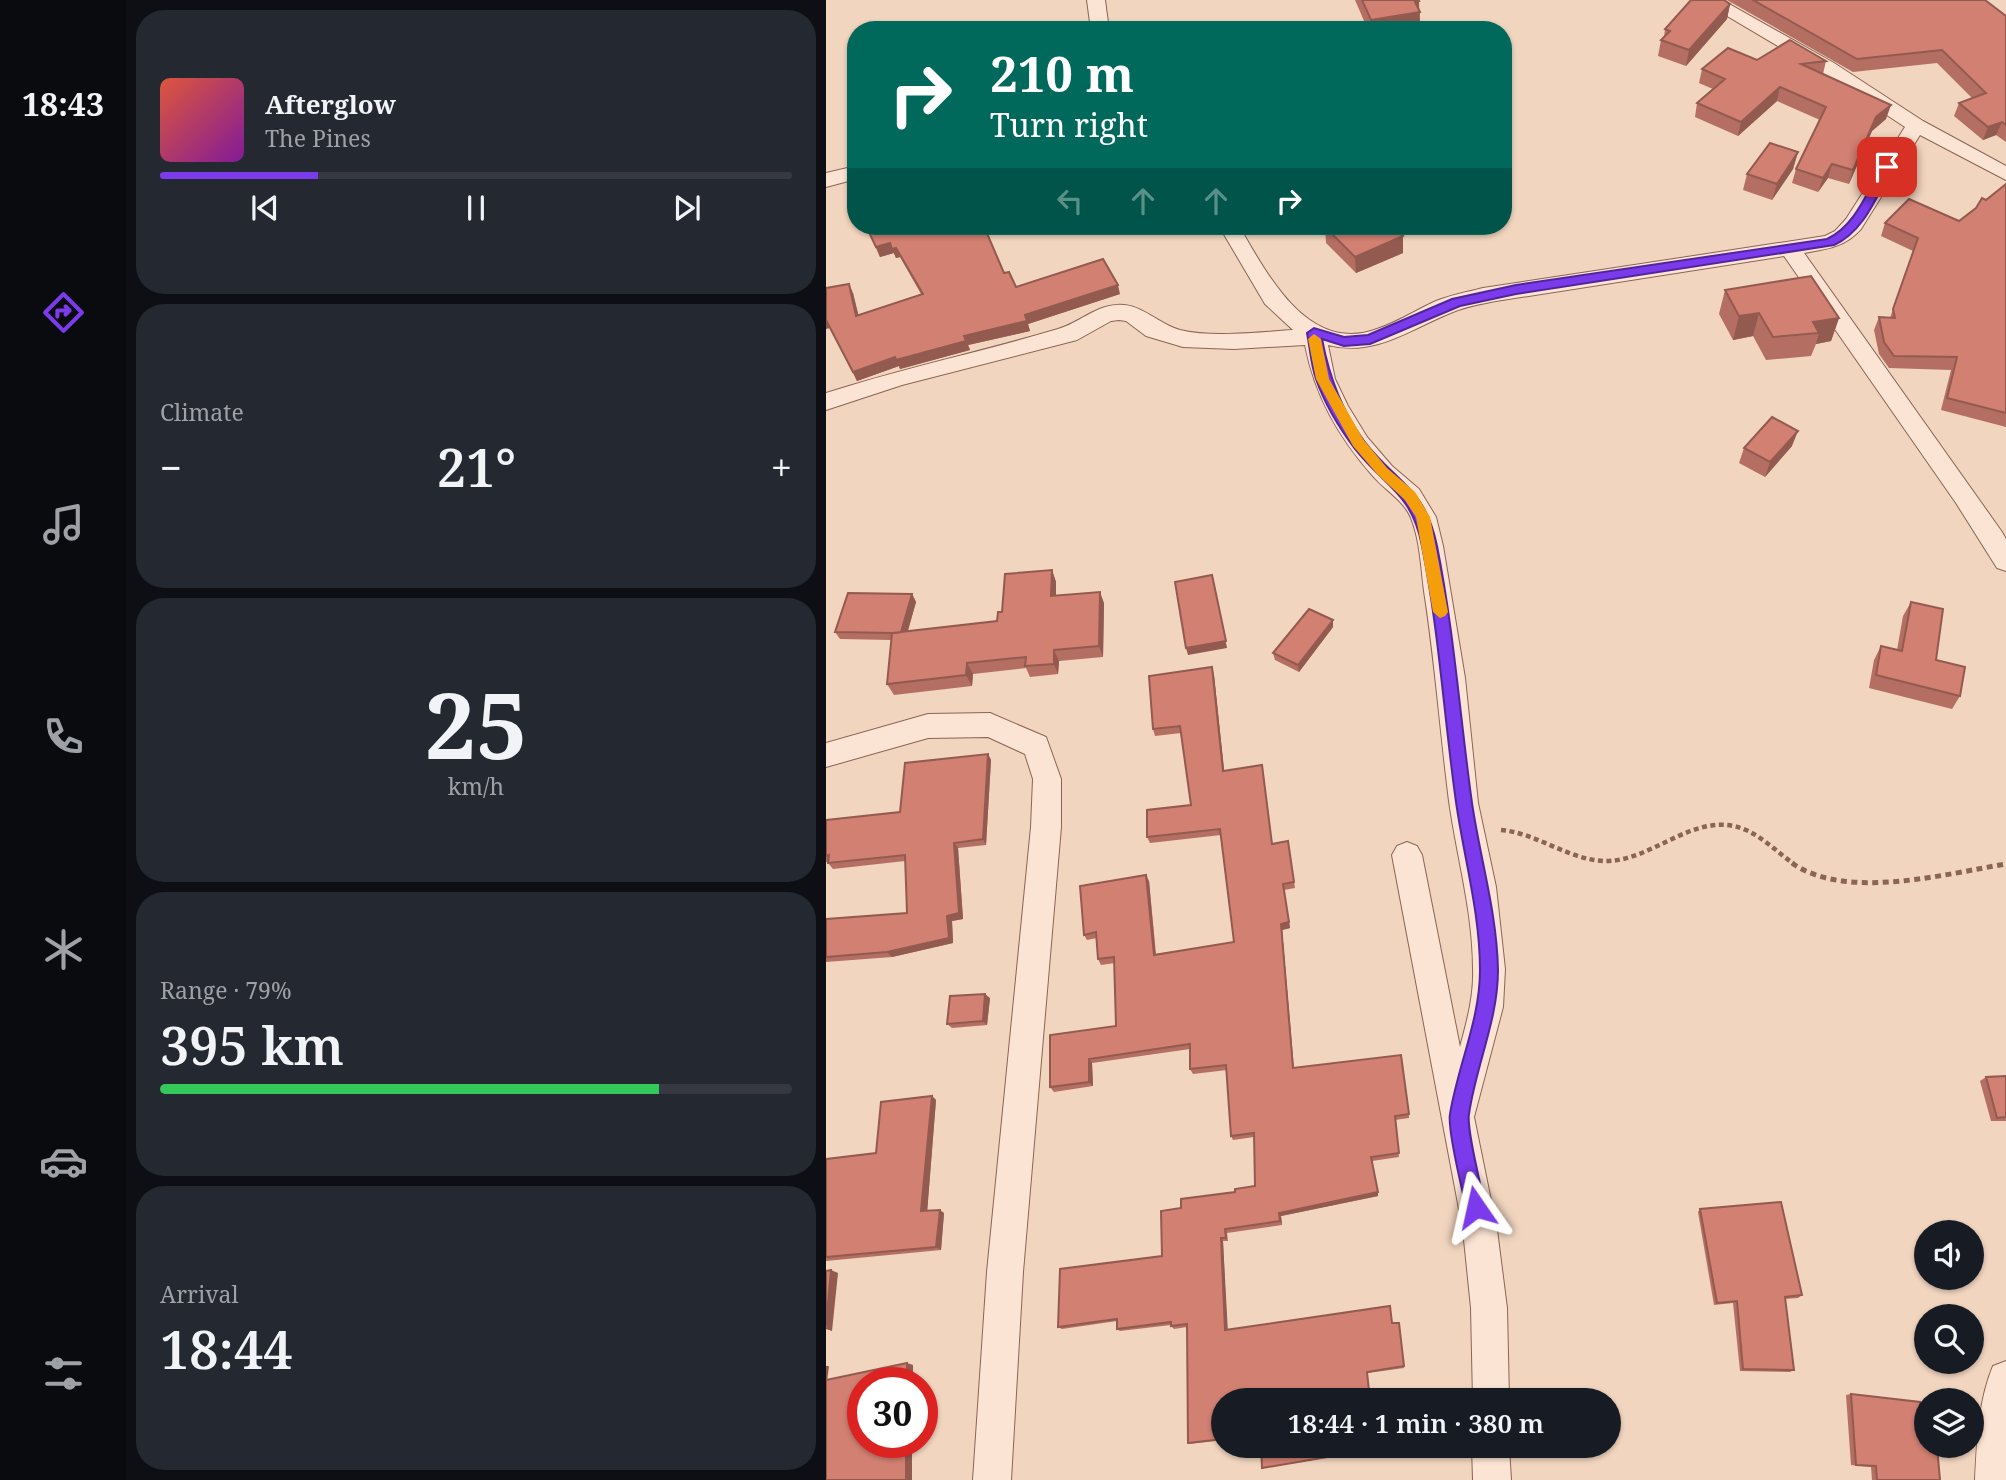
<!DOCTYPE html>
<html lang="en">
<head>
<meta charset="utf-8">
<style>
	:root { --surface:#171b24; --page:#242831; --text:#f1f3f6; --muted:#9ea1a6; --line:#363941; --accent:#7c3aed }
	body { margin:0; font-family:"Noto Serif",serif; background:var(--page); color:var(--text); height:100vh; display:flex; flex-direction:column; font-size:26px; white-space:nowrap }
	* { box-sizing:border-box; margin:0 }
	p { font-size:23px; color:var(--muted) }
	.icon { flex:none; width:38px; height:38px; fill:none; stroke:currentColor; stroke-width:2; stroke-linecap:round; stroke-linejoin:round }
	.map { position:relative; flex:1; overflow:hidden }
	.side { display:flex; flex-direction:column; gap:10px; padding:10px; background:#0d0f14; width:700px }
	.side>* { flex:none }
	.top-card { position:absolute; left:21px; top:21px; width:665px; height:214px; border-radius:28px; box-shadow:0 2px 5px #0004; background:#00695c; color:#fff; overflow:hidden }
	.controls { position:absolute; left:1088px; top:1220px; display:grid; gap:14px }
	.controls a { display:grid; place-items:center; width:70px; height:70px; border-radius:50%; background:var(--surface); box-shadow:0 2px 5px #0004; font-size:35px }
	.speed { position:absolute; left:21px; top:1367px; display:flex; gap:14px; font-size:35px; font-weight:700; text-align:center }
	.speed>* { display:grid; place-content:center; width:91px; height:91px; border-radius:50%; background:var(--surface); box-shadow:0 2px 5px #0004; line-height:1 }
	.speed .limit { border:10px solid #d22; background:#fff; color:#111 }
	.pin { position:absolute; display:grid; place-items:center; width:60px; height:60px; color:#fff; margin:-30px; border-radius:14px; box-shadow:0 4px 10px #0006 }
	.me { position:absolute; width:77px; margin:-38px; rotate:349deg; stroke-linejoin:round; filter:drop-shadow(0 0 5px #0008) }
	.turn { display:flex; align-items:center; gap:24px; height:147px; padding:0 28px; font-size:32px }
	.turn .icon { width:91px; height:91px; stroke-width:2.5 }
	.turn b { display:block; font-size:49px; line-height:60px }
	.lanes { display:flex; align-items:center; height:66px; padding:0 28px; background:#0003; justify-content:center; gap:35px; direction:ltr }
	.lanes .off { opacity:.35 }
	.big { font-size:52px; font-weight:600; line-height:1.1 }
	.side .tile { flex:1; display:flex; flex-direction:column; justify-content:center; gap:10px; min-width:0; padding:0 24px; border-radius:28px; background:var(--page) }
	.side .dial { align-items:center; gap:0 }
	.dial b { font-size:91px; line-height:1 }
	.song { display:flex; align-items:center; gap:21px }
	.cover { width:84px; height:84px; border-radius:10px; background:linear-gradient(135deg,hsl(10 70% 55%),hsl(290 70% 35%)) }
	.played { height:7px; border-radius:4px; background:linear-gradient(90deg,var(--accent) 25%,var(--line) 25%) }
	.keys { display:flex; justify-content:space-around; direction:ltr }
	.heat { display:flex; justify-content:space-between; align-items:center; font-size:38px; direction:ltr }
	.charge { height:10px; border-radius:5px; background:linear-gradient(90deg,#34c759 79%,var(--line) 0) }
	.trip { position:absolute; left:385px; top:1388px; width:410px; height:70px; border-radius:35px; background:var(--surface); box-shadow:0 2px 5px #0004; font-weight:600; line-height:70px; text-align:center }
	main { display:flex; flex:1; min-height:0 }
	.menu { display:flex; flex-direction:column; width:126px; justify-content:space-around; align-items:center; background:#090b0e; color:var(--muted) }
	.menu .icon { width:49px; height:49px }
	.menu .active { color:var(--accent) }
	.menu b { font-size:32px; color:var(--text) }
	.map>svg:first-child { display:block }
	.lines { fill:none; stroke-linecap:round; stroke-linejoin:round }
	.street-casing { stroke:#8b6456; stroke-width:2 }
	.path-far1 { stroke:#8b6456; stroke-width:4.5; stroke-dasharray:5 3.5; stroke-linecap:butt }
	.path { stroke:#8b6456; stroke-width:5; stroke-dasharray:6 4.5; stroke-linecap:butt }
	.street { fill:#fbe4d3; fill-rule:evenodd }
	.wall { fill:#b56e62 }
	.shaded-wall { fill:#935a50 }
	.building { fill:#d28072; stroke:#935a50; stroke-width:2 }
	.route { fill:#7c3aed; stroke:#51269a; stroke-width:2 }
	.slow { fill:#f59e0b }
</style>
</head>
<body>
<main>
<nav class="menu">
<b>18:43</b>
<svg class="icon active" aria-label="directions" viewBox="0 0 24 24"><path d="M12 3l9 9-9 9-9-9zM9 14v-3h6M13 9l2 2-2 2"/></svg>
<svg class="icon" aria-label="music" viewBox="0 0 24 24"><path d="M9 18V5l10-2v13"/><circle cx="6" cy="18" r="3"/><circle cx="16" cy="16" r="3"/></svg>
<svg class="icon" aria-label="phone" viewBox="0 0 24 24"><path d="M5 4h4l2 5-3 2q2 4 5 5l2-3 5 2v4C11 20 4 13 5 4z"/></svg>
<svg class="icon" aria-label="climate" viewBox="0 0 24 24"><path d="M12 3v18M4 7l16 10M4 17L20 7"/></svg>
<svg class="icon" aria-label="car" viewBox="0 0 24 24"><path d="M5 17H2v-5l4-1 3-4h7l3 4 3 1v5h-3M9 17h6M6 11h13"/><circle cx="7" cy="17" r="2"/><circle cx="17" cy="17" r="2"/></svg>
<svg class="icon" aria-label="filters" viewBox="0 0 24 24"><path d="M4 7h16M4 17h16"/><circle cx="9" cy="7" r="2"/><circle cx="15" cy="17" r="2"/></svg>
</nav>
<section class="side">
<div class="tile">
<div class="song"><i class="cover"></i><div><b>Afterglow</b><p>The Pines</p></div></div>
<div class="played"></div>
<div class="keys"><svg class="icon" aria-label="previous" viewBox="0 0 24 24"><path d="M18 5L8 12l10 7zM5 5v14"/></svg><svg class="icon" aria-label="pause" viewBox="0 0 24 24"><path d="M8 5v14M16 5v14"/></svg><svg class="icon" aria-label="next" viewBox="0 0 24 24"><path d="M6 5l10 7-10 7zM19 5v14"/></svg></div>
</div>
<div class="tile"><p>Climate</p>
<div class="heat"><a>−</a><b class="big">21°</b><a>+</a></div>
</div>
<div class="tile dial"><b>25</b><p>km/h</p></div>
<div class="tile"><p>Range · 79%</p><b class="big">395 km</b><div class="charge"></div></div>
<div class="tile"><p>Arrival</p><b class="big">18:44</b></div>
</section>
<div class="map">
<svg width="1180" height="1480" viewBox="0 0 1180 1480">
	<rect width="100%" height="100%" fill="#f1d5bf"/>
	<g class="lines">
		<defs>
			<g id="street">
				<path d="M261 0H279L283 30H265Z"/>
				<path d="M874 0H896L1008 63 1097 121 1180 166V180L1094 135 1035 229C1019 247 1001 249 978 253L1176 532 1180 539V571L1171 568 1130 503 958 256 670 301C655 304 641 306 627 312 584 329 550 357 502 345L509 379 522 406 541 437 566 466 593 489 610 517 617 546 639 678 652 803 670 887 679 969 677 1007 648 1117 671 1230 681 1308 683 1400H647L645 1308 637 1230 566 855 571 846 581 842 591 846 596 855 634 1047C641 1021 648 996 647 969 647 912 631 858 623 801 614 731 609 661 598 591 595 568 594 540 585 518 577 499 558 490 546 475 512 436 489 396 479 345L408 349 357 347 320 336 300 321 293 320 285 321 251 340 76 385 0 410V393C77 368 155 352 232 329 253 323 269 306 291 305 315 303 332 324 354 330 387 338 433 332 467 330L439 304 393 226H413C441 274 482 355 551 329 572 322 590 310 610 301 625 295 641 292 657 288L999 236 1009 231 1020 219 1079 127 994 71Z"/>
				<path d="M30 166V179L0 187V173Z"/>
				<path d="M164 713 220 737 235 779V827L197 1272 185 1480H147L161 1272 205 827 207 779 199 754 162 737 102 738 0 767V743L102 714Z"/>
				<path d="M1180 1361V1480H1149C1151 1442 1152 1402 1167 1366Z"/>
				<path d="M646 1446H683L685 1480H647Z"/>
			</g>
		</defs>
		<!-- street casing -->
		<use href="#street" class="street-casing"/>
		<!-- path-far1 -->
		<path class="path-far1" d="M675 830C711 833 741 859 777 861 827 863 869 808 920 830 938 838 952 853 968 864"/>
		<!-- path -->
		<path class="path" d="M966 863C1020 901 1118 874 1180 864"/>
		<!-- street -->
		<use href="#street" class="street"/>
	</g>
	<!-- wall -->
	<g class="wall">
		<path d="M529 0H592L593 10 594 12V29L542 30Z"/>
		<path d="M901 0H1159L1180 16V142L1170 135 1157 140 1128 116 1133 103 1146 98 1111 63 1027 72Z"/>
		<path d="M904 4 901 19 860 66 832 56 835 40 838 37 839 29Z"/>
		<path d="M931 60 1000 61 997 74 1060 119 1046 131 1023 184 1002 178 992 192 966 183 970 169 994 120 951 101 912 136 869 117 871 103 887 89 873 83 876 69Z"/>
		<path d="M972 152 967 169 946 200 917 190 921 174Z"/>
		<path d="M1180 184V427L1115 410 1125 370 1063 368 1053 354 1048 330 1053 317 1064 318 1087 251 1055 236 1059 223 1133 221Z"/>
		<path d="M40 226 156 232 178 273 190 287 294 294 202 324 204 331 142 345 144 350 74 369 73 366 31 381 4 328 27 293 32 315 95 294 74 257 70 258 68 253 54 257Z"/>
		<path d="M499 227 577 253 530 273 500 243Z"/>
		<path d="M899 290 1013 318 1005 341 990 344 985 356 940 360 927 336 907 340 893 314Z"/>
		<path d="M966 446 939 477 913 463 918 448Z"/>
		<path d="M226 570 230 582V596L278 603 277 657 233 661 232 674 204 677 200 668 147 674 146 686 68 695 61 684 65 640 14 639 9 632 86 594 90 602 82 631 171 621 176 612Z"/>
		<path d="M1085 602 1110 660 1134 696 1126 709 1043 688 1048 660 1055 646 1071 650 1077 616Z"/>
		<path d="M507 627 473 672 449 660 447 653Z"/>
		<path d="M386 667 388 675 398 771 447 844 462 841 469 888 458 890 464 928 456 930 468 1068 583 1114V1118L569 1120 573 1157 546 1161 552 1196 455 1216 456 1225 401 1233 402 1241H397L401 1330 573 1323 578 1368 542 1373 397 1400V1440L364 1444 362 1443 361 1327 348 1329 345 1326V1325L294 1331 291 1329V1321L236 1329 232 1327 336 1256 355 1208 429 1186 428 1137 407 1140 405 1136 401 1070 367 1074 364 1069V1049L266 1063 267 1086 228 1092 224 1087 290 1026 289 963 275 965 272 959 271 938 261 940 258 935 323 881 330 954 408 942 395 835 324 843 321 837 365 805 355 733 329 736 327 729Z"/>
		<path d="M162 754 165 760 160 845 132 848 137 919 126 921 127 943 66 957 0 962V919L81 913 79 861 7 869 2 863V862H0V820L74 812Z"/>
		<path d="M164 998 161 1025 126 1028 121 1024Z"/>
		<path d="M1180 1076V1121H1165L1154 1081 1160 1077Z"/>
		<path d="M106 1096 110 1100 101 1211 118 1213 115 1250 0 1261V1159L50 1153Z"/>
		<path d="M874 1209 976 1295 972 1298 959 1299 968 1370 964 1372 914 1371 907 1303 888 1305 872 1212Z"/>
		<path d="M1025 1394 1097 1435 1114 1480H1046L1045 1467 1025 1465 1020 1395Z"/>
		<path d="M549 1446V1450L436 1468Z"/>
	</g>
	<!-- shaded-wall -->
	<g class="shaded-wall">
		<path d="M593 1 594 29 545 30V20Z"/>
		<path d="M904 4 901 19 860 66 863 50Z"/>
		<path d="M954 87 951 101 912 136 915 122Z"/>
		<path d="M1065 105 1060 119 1046 131 1023 184 1027 170 1050 117Z"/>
		<path d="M1176 122 1170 135 1157 140 1162 127Z"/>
		<path d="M972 152 967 169 946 200 951 184Z"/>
		<path d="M1006 164 1002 178 992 192 997 178Z"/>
		<path d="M577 236V253L530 273 529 257Z"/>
		<path d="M64 243 68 253 54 257 50 247Z"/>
		<path d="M70 248 74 257 70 258 66 249Z"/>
		<path d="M23 284 27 293 35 325 30 316Z"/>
		<path d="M292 285 294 294 202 324 204 331 142 345 144 350 74 369 73 366 31 381 27 372Z"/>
		<path d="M933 313 927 336 907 340 913 316Z"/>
		<path d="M1013 318 1005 341 990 344 993 333 987 322Z"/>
		<path d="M0 320 4 328 0 329Z"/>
		<path d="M972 431 966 446 939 477 944 462Z"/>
		<path d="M226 570 230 582V607L225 596Z"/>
		<path d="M388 582 401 648 362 655 360 648Z"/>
		<path d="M274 592 278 603 277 657 273 646Z"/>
		<path d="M86 594 90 602 79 640 75 633Z"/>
		<path d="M507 620V627L473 672 472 665Z"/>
		<path d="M228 650 233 661 232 674 228 664Z"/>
		<path d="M141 663 147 674 146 686 140 675Z"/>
		<path d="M386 667 388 675 399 778 397 771Z"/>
		<path d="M162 754 165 760 160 845 157 839Z"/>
		<path d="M128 843 132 848 137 919 126 921 127 943 66 957 61 952 121 916Z"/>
		<path d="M320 875 323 881 330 960 328 955Z"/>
		<path d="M457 884 464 928 456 930 468 1073 467 1068 455 924Z"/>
		<path d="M159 994 164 998 161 1025 157 1021Z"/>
		<path d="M263 1059 266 1063 267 1086 263 1082Z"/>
		<path d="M106 1096 110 1100 101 1214 95 1211Z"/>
		<path d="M552 1192V1196L455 1216 456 1225 454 1221 453 1213Z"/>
		<path d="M114 1210 118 1213 115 1250 110 1247Z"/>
		<path d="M395 1238 397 1241 402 1333 399 1330Z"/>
		<path d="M5 1270 12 1273 6 1331 0 1329Z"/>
		<path d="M81 1363 87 1365V1382H81Z"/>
		<path d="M0 1366H3L1 1382H0Z"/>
		<rect x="80" y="1442" width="6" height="38"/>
	</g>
	<!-- building -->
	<g class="building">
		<path d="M536 0H592L593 1 589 2 594 12 545 20Z"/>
		<path d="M865 0H898L904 4 863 50 835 40 844 31 839 29Z"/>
		<path d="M927 0H1159L1180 16V125L1176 122 1162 127 1133 103 1160 93 1116 50 1031 59Z"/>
		<path d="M964 40 1000 61 975 64 1065 105 1050 117 1027 170 1006 164 997 178 970 169 1000 107 954 87 915 122 871 103 899 79 876 69 902 48 931 60Z"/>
		<path d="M944 143 972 152 951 184 921 174Z"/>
		<path d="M1180 184V413L1121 398 1131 357 1068 356 1058 342 1053 317 1069 318 1067 309 1092 238 1059 223 1083 199 1133 221 1150 208 1156 198 1160 200Z"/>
		<path d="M40 226H154L156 232 160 231 178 273 183 272 190 287 277 259 292 285 199 315 201 321 138 336 140 341 70 360 69 357 27 372 0 320V288L23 284 30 316 97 294 70 248 66 249 64 243 50 247Z"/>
		<path d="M501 226H566L577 236 529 257 499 227Z"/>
		<path d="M985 276 1013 318 987 322 993 333 947 337 933 313 913 316 899 290Z"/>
		<path d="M946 417 972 431 944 462 918 448Z"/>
		<path d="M226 570 225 596 274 592 273 646 228 650V664L199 666 200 657 141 663 140 675 61 684 66 633 171 621 172 612H176L179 574Z"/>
		<path d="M386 575 400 641 360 648 349 582Z"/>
		<path d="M22 593 86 594 75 632 67 633 9 632Z"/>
		<path d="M1085 602 1117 609 1110 660 1139 667 1134 696 1050 675 1055 646 1076 651Z"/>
		<path d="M483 609 507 620 472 665 447 653Z"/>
		<path d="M386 667 397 771 436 765 446 844 462 841 468 882 457 884 463 922 455 924 467 1068 575 1055 583 1114 569 1116 573 1153 545 1157 552 1192 453 1213 454 1221 399 1229 400 1238H395L399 1330 564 1306 566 1323H573L578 1366 541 1372 544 1400H397V1439L362 1443 361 1324 345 1326V1322L291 1329V1319L232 1327 234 1269 336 1256 335 1211 355 1208V1199L409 1192V1189L429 1186 428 1133 405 1136 400 1065 364 1069V1044L263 1059V1082L224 1087V1035L290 1026 288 957 272 959 270 932 258 935 254 886 320 875 328 955 408 942 394 829 321 837V810L365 805 354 726 327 729 323 676Z"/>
		<path d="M162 754 157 839 128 843 133 913 121 916 123 938 61 952 0 957V919L81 913 79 855 2 863 3 855 0 856V820L74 812 79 763Z"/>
		<path d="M159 994 157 1021 121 1024 124 996Z"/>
		<path d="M1180 1076V1117L1171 1118 1160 1077Z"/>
		<path d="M106 1096 95 1211 114 1210 110 1247 0 1257V1159L50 1153 55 1102Z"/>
		<path d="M955 1202 976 1295 959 1297 968 1370 917 1369 911 1301 891 1303 874 1209Z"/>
		<path d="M5 1270 0 1326V1271Z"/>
		<path d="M81 1363V1382H37V1442H80V1480H0V1380Z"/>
		<path d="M1025 1394 1094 1402 1097 1435H1101V1446H1111L1114 1480H1051L1050 1466 1030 1465Z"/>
		<path d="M435 1446H549V1449L436 1468Z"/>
	</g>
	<!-- route -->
	<path class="route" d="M1061 163 1067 167C1051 195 1038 232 1008 245L690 294 634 306 544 344 518 346 496 339C503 376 515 410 538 441 571 484 599 487 611 546 628 631 634 717 646 803 654 858 671 913 672 970 672 1020 650 1065 643 1114 640 1130 656 1188 659 1207L657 1214 650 1217 643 1214 640 1207C636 1188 621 1130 624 1114 632 1065 654 1020 654 970 654 913 638 858 630 802 618 717 613 631 596 546 586 493 559 487 529 449 514 429 498 402 490 379 485 365 484 348 481 333L488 328 518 337 542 335 626 299 690 285 1001 239C1029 226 1041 192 1056 167Z"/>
	<!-- slow -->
	<path class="slow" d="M488 334 495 339 503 379 537 439 561 468 589 492 604 517 622 612 619 616 614 618 607 612 590 517 579 500 552 475 527 446 490 379 482 339Z"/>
</svg>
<div class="controls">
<a><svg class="icon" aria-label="sound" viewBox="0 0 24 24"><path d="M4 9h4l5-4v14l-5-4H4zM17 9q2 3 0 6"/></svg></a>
<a><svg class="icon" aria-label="search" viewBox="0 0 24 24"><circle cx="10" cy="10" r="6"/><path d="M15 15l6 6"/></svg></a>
<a><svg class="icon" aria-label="layers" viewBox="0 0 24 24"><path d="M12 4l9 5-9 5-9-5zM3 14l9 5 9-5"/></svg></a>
</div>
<div class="speed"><div class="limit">30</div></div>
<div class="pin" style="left:1061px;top:167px;background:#d93025"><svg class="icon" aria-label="arrive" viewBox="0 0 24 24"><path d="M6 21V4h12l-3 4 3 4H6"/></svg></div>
<svg class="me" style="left:650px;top:1207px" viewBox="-20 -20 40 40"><path d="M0-17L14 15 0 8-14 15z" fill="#7c3aed" stroke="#fff" stroke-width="4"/></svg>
<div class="trip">18:44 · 1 min · 380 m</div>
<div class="top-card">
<div class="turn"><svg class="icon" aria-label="right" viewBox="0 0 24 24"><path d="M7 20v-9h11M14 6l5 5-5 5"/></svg><div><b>210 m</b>Turn right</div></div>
<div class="lanes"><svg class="icon off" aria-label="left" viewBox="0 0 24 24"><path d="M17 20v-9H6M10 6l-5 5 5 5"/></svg><svg class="icon off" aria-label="ahead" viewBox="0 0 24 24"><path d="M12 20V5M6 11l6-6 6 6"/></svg><svg class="icon off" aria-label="ahead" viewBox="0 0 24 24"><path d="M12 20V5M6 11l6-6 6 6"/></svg><svg class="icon" aria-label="right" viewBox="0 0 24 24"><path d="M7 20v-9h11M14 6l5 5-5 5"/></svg></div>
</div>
</div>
</main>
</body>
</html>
